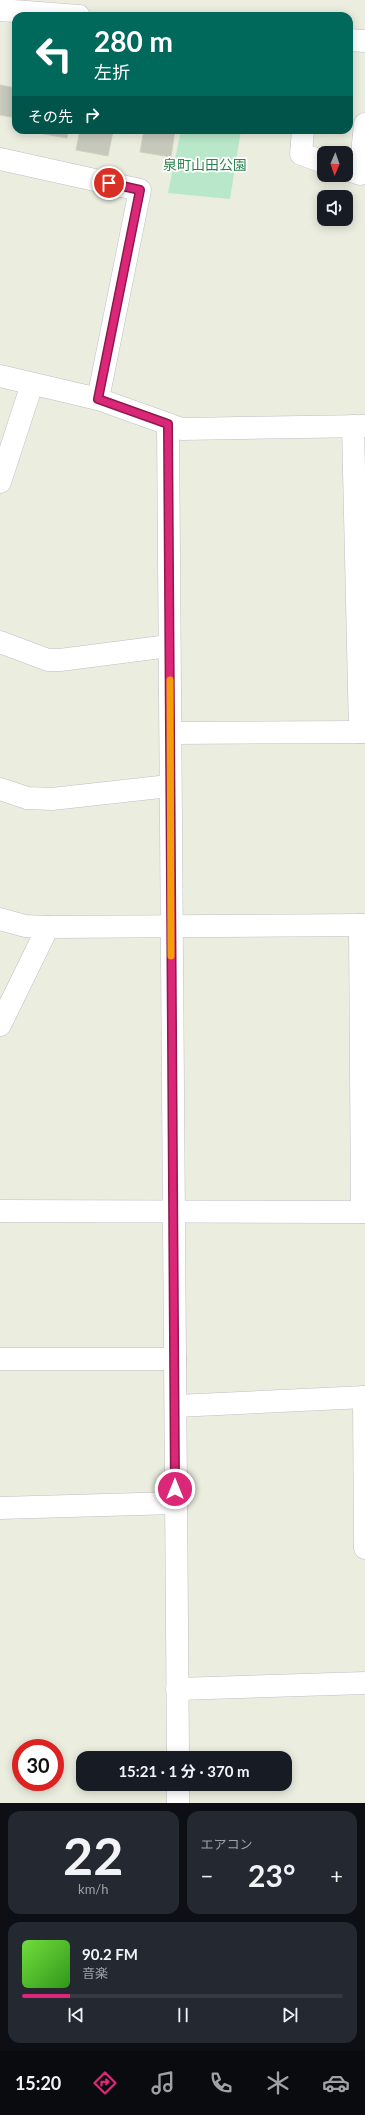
<!DOCTYPE html>
<html lang="ja">
<head>
<meta charset="utf-8">
<style>
	:root { --surface:#171b24; --page:#242831; --text:#f1f3f6; --muted:#9ea1a6; --line:#363941; --accent:#db2777 }
	body { margin:0; font-family:Lato,"Noto Sans JP",sans-serif; background:var(--page); color:var(--text); height:100vh; display:flex; flex-direction:column; font-size:15px; white-space:nowrap }
	* { box-sizing:border-box; margin:0 }
	p { font-size:13px; color:var(--muted) }
	.icon { flex:none; width:22px; height:22px; fill:none; stroke:currentColor; stroke-width:2; stroke-linecap:round; stroke-linejoin:round }
	.map { position:relative; height:1803px; overflow:hidden }
	.details { display:flex; flex-direction:column; gap:8px; padding:8px; background:#0d0f14; flex:1 }
	.details>* { flex:none }
	.top-card { position:absolute; left:12px; top:12px; width:341px; height:122px; border-radius:12px; box-shadow:0 2px 10px #0003; background:#00695c; color:#fff; overflow:hidden }
	.needle { width:26px; rotate:182deg }
	.tools { position:absolute; left:317px; top:146px; display:grid; gap:8px }
	.tools a { display:grid; place-items:center; width:36px; height:36px; border-radius:8px; background:var(--surface); box-shadow:0 2px 10px #0003; font-size:20px }
	.speed { position:absolute; left:12px; top:1739px; display:flex; gap:8px; font-size:20px; font-weight:700; text-align:center }
	.speed>* { display:grid; place-content:center; width:52px; height:52px; border-radius:50%; background:var(--surface); box-shadow:0 2px 10px #0003; line-height:1 }
	.speed .limit { border:6px solid #d22; background:#fff; color:#111 }
	.pin { position:absolute; display:grid; place-items:center; width:34px; height:34px; color:#fff; margin:-17px; border:2px solid #fff; border-radius:50%; box-shadow:0 1px 4px #0007 }
	.me { position:absolute; width:44px; margin:-22px; rotate:0deg; stroke-linejoin:round; filter:drop-shadow(0 0 3px #0008) }
	.turn { display:flex; align-items:center; gap:14px; height:84px; padding:0 16px; font-size:18px }
	.turn .icon { width:52px; height:52px; stroke-width:2.5 }
	.turn b { display:block; font-size:28px; line-height:34px }
	.then { display:flex; align-items:center; height:38px; padding:0 16px; background:#0003; gap:8px; font-size:15px }
	.big { font-size:30px; font-weight:700; line-height:1.1 }
	.details .card { flex:1; display:flex; flex-direction:column; justify-content:center; gap:6px; min-width:0; padding:0 14px; border-radius:12px; background:var(--page) }
	.details .dial { align-items:center; gap:0 }
	.dial b { font-size:52px; line-height:1 }
	.song { display:flex; align-items:center; gap:12px }
	.cover { width:48px; height:48px; border-radius:6px; background:linear-gradient(135deg,hsl(100 70% 55%),hsl(110 70% 35%)) }
	.played { height:4px; border-radius:2px; background:linear-gradient(90deg,var(--accent) 15%,var(--line) 15%) }
	.keys { display:flex; justify-content:space-around; direction:ltr }
	.heat { display:flex; justify-content:space-between; align-items:center; font-size:22px; direction:ltr }
	.details .tiles { flex:1; display:grid; gap:8px; grid-template-columns:1fr 1fr }
	.card:last-child { grid-column:span 2 }
	.trip { position:absolute; left:76px; top:1751px; width:216px; height:40px; border-radius:12px; background:var(--surface); box-shadow:0 2px 10px #0003; font-weight:700; line-height:40px; text-align:center }
	.menu { display:flex; height:64px; justify-content:space-around; align-items:center; background:#090b0e; color:var(--muted) }
	.menu .icon { width:28px; height:28px }
	.menu .current { color:var(--accent) }
	.menu b { font-size:18px; color:var(--text) }
	.map>svg:first-child { display:block }
	.green { fill:#b9e7ca }
	.building { fill:#c7c8bc; stroke:#d1d2bd }
	.lines { fill:none; stroke-linecap:round; stroke-linejoin:round }
	.minor-casing { stroke:#bfbfc7; stroke-width:23 }
	.minor { stroke:#fff; stroke-width:22 }
	.route-casing { stroke:#8e194d; stroke-width:10 }
	.route { stroke:#db2777; stroke-width:7 }
	.slow { stroke:#f59e0b; stroke-width:7 }
	.labels { text-anchor:middle; stroke-width:3.5; stroke-linejoin:round; paint-order:stroke }
	.park-label { font-size:14px; fill:#2e8351; stroke:#fff }
</style>
</head>
<body>
<div class="map">
<svg width="365" height="1803" viewBox="0 0 365 1803">
	<rect width="100%" height="100%" fill="#ebeddf"/>
	<!-- green -->
	<path class="green" d="M181 130H241L230 199 168 193Z"/>
	<!-- building -->
	<g class="building">
		<path d="M0 85 16 88V118L0 115Z"/>
		<path d="M33 130H68L67 138 33 132Z"/>
		<path d="M80 130 113 131 108 156 76 150Z"/>
		<path d="M144 130H175L171 157 140 152Z"/>
	</g>
	<g class="lines">
		<defs>
			<g id="minor">
				<path d="M0 10 79 16"/>
				<path d="M349 40 365 41"/>
				<path d="M303 130 301 154 324 162"/>
				<path d="M0 159 140 190 98 399"/>
				<path d="M346 169 360 174 365 124"/>
				<path d="M0 376 98 399 182 429 365 426"/>
				<path d="M168 424 178 1758"/>
				<path d="M353 426 360 732"/>
				<path d="M0 482 32 384"/>
				<path d="M0 642 48 660H60L169 646"/>
				<path d="M171 733 365 732"/>
				<path d="M0 789 27 798 52 799 169 786"/>
				<path d="M0 919 25 926 48 927 365 925"/>
				<path d="M360 925 362 1212"/>
				<path d="M0 1025 48 927"/>
				<path d="M0 1211 365 1212"/>
				<path d="M0 1359H175"/>
				<path d="M364 1397 365 1548"/>
				<path d="M176 1406 365 1397"/>
				<path d="M0 1508 175 1503"/>
				<path d="M177 1689 365 1683"/>
				<path d="M178 1784V1803"/>
			</g>
		</defs>
		<!-- minor casing -->
		<use href="#minor" class="minor-casing"/>
		<!-- minor -->
		<use href="#minor" class="minor"/>
	</g>
	<g class="lines">
		<defs>
			<path id="route" d="M109 183 140 190 98 399 168 424 175 1489"/>
		</defs>
		<!-- route casing -->
		<use href="#route" class="route-casing"/>
		<!-- route -->
		<use href="#route" class="route"/>
		<!-- slow -->
		<path class="slow" d="M170 680 171 956"/>
	</g>
	<g class="labels">
		<!-- park labels -->
		<g class="park-label">
			<text x="205" y="170">泉町山田公園</text>
		</g>
	</g>
</svg>
<div class="tools">
<a><svg class="needle" viewBox="-14 -14 28 28"><path d="M0-13l5 13h-10z" fill="#e53935"/><path d="M0 13l5-13h-10z" fill="#9ea1a6"/></svg></a>
<a><svg class="icon" aria-label="sound" viewBox="0 0 24 24"><path d="M4 9h4l5-4v14l-5-4H4zM17 9q2 3 0 6"/></svg></a>
</div>
<div class="speed"><div class="limit">30</div></div>
<div class="pin" style="left:109px;top:183px;background:#d93025"><svg class="icon" aria-label="arrive" viewBox="0 0 24 24"><path d="M6 21V4h12l-3 4 3 4H6"/></svg></div>
<svg class="me" style="left:175px;top:1489px" viewBox="-20 -20 40 40"><circle r="17" fill="#db2777" stroke="#fff" stroke-width="3"/><path d="M0-11L8 9 0 5-8 9z" fill="#fff"/></svg>
<div class="trip">15:21 · 1 分 · 370 m</div>
<div class="top-card">
<div class="turn"><svg class="icon" aria-label="left" viewBox="0 0 24 24"><path d="M17 20v-9H6M10 6l-5 5 5 5"/></svg><div><b>280 m</b>左折</div></div>
<div class="then">その先<svg class="icon" aria-label="right" viewBox="0 0 24 24"><path d="M7 20v-9h11M14 6l5 5-5 5"/></svg></div>
</div>
</div>
<section class="details">
<div class="tiles">
<div class="card dial"><b>22</b><p>km/h</p></div>
<div class="card"><p>エアコン</p>
<div class="heat"><a>−</a><b class="big">23°</b><a>+</a></div>
</div>
<div class="card">
<div class="song"><i class="cover"></i><div><b>90.2 FM</b><p>音楽</p></div></div>
<div class="played"></div>
<div class="keys"><svg class="icon" aria-label="previous" viewBox="0 0 24 24"><path d="M18 5L8 12l10 7zM5 5v14"/></svg><svg class="icon" aria-label="pause" viewBox="0 0 24 24"><path d="M8 5v14M16 5v14"/></svg><svg class="icon" aria-label="next" viewBox="0 0 24 24"><path d="M6 5l10 7-10 7zM19 5v14"/></svg></div>
</div>
</div>
</section>
<nav class="menu">
<b>15:20</b>
<svg class="icon current" aria-label="directions" viewBox="0 0 24 24"><path d="M12 3l9 9-9 9-9-9zM9 14v-3h6M13 9l2 2-2 2"/></svg>
<svg class="icon" aria-label="music" viewBox="0 0 24 24"><path d="M9 18V5l10-2v13"/><circle cx="6" cy="18" r="3"/><circle cx="16" cy="16" r="3"/></svg>
<svg class="icon" aria-label="phone" viewBox="0 0 24 24"><path d="M5 4h4l2 5-3 2q2 4 5 5l2-3 5 2v4C11 20 4 13 5 4z"/></svg>
<svg class="icon" aria-label="climate" viewBox="0 0 24 24"><path d="M12 3v18M4 7l16 10M4 17L20 7"/></svg>
<svg class="icon" aria-label="car" viewBox="0 0 24 24"><path d="M5 17H2v-5l4-1 3-4h7l3 4 3 1v5h-3M9 17h6M6 11h13"/><circle cx="7" cy="17" r="2"/><circle cx="17" cy="17" r="2"/></svg>
</nav>
</body>
</html>
